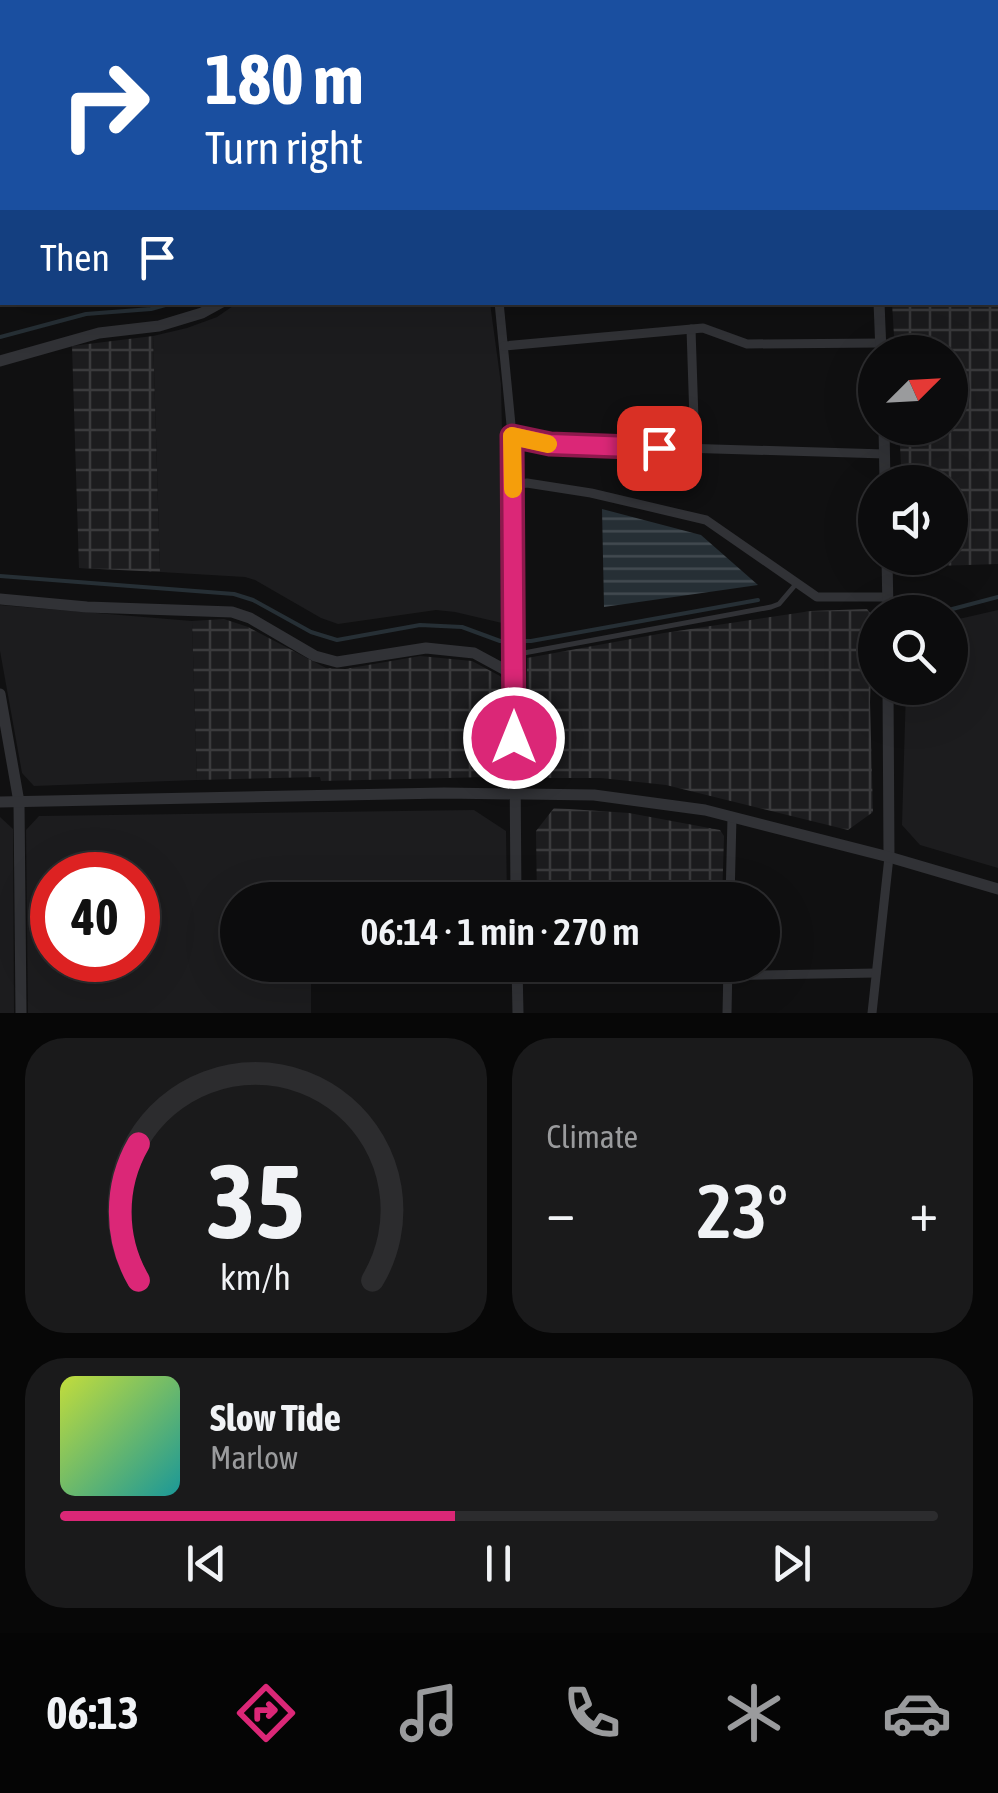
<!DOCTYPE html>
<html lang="en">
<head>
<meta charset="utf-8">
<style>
	:root { --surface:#0c0c0d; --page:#1a1a1b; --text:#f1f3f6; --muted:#9a9b9d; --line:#2c2c2e; --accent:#db2777 }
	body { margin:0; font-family:"Asap Condensed",sans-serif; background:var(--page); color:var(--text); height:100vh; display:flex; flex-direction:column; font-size:38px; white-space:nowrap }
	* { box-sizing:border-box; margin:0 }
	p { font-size:32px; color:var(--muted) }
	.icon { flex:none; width:55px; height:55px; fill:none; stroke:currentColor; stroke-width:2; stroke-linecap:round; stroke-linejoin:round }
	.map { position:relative; height:1013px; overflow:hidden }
	.details { display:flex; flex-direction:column; gap:25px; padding:25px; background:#070707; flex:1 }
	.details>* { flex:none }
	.top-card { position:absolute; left:0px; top:0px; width:1000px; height:305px; box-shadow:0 10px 40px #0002,0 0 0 2px var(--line); background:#1a4fa0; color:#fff; overflow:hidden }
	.needle { width:65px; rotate:66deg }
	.buttons { position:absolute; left:858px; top:335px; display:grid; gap:20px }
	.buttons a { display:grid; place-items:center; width:110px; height:110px; border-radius:50%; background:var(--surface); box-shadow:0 10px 40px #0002,0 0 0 2px var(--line); font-size:50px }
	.speed { position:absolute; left:30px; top:852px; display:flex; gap:20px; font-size:50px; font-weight:700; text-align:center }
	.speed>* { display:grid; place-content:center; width:130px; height:130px; border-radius:50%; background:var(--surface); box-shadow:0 10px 40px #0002,0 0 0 2px var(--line); line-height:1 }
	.speed .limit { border:15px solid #d22; background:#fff; color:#111 }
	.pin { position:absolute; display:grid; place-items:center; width:85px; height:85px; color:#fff; margin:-42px; border-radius:20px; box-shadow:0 5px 15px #0006 }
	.me { position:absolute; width:110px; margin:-55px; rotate:0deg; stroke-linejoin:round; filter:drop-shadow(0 0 8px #0008) }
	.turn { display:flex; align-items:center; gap:35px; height:210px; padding:0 40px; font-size:45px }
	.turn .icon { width:130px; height:130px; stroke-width:2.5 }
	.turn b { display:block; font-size:70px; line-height:85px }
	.then { display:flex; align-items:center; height:95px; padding:0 40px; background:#0003; gap:20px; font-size:38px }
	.big { font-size:75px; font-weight:600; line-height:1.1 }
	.details .card { flex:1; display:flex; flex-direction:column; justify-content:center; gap:15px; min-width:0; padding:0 35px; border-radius:40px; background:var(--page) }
	.details .dial { align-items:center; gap:0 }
	.dial svg { height:260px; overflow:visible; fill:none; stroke:var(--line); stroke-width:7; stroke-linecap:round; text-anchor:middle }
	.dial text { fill:var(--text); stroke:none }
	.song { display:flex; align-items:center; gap:30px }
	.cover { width:120px; height:120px; border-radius:15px; background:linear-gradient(135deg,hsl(70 70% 55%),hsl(180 70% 35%)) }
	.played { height:10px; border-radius:5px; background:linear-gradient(90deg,var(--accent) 45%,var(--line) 45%) }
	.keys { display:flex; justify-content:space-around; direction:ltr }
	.heat { display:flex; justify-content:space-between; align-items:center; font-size:55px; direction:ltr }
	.details .tiles { flex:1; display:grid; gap:25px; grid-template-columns:1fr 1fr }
	.card:last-child { grid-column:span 2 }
	.trip { position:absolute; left:220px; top:882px; width:560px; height:100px; border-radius:50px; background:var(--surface); box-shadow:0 10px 40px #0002,0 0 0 2px var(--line); font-weight:600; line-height:100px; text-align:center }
	.tab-bar { display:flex; height:160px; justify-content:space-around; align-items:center; background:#050505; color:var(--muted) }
	.tab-bar .icon { width:70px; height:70px }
	.tab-bar .active { color:var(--accent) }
	.tab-bar b { font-size:45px; color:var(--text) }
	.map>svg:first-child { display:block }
	.built { fill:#1c1c1e; fill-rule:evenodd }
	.industrial { fill:url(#industrial-grid) }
	.water { fill:url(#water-rules) }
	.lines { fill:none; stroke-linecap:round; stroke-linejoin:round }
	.stream { stroke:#262f35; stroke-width:4 }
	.service { stroke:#313236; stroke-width:5 }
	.minor { stroke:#313236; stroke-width:9 }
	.tertiary { stroke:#313236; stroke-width:11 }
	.route-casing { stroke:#8e194d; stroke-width:25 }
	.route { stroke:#db2777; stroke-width:18 }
	.slow { stroke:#f59e0b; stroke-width:18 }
</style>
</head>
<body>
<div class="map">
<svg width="998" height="1013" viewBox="0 0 998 1013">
	<defs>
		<pattern id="industrial-grid" width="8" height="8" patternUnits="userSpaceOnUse" patternTransform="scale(2.5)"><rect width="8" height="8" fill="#1c1c1e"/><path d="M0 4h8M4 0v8" fill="none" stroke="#3a3a3c"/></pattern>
		<pattern id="water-rules" width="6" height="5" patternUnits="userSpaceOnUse" patternTransform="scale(2.5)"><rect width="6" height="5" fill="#262f35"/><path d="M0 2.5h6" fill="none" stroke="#424a50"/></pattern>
	</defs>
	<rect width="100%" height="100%" fill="#101011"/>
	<!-- built -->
	<g class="built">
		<path d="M245 303H490L501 384 506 620 502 623 455 612 436 610 338 624 321 618 255 580 245 577 160 572 153 336 187 328 217 317 233 306Z"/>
		<path d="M0 605 192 621 197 780 34 786 22 773 0 651Z"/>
		<path d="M998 610V868L920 845 902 825 906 688H950V621Z"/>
		<path d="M474 810 506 831 507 900H238V965H311V1013H28L26 830 39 816ZM138 875V960H52V875Z"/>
		<path d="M0 817 13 829 14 1013H0Z"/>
	</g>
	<!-- industrial -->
	<g class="industrial">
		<path d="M998 118V564L906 567 905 558H950V482H902L899 428H950V352H895L892 303 998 302Z"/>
		<path d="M153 336 160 572 79 568 72 346Z"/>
		<path d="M867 609 873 617 870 702 873 812 848 830 666 785 601 778H546L526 757 527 658 664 633 811 611Z"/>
		<path d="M224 619 248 627 326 668 345 669 420 656 472 661 500 676 507 685V760L489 777 321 781 320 777 197 780 192 621Z"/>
		<path d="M554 808 629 813 720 830 724 836 722 900H537L536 831Z"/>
		<path d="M539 965H719L714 970 539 973Z"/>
	</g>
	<!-- water -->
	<path class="water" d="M602 509 701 535 758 585 604 607Z"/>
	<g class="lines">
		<!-- stream -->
		<g class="stream">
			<path d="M0 337 86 314 151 309 176 302"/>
			<path d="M0 576 234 594 253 600 311 632 337 640 420 625 462 627 500 641H531L758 600"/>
			<path d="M931 609 941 612 998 597"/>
		</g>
		<!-- service -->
		<g class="service">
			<path d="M599 0 600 2"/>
			<path d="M741 0V2"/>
			<path d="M513 655 771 607 779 604 796 584"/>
		</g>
		<!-- minor -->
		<g class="minor">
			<path d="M108 0 109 2"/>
			<path d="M436 0 437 2"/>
			<path d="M0 232H2"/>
			<path d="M499 302 512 435 513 485 527 483 591 493 706 520 817 597H888"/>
			<path d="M691 329 695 450"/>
			<path d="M504 346 703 328 747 344 880 343"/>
			<path d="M512 435 550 444 885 454"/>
			<path d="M730 900 732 817"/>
			<path d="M518 979 876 973"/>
			<path d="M727 1013 728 965"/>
			<path d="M872 1013 889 857"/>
		</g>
		<!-- tertiary -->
		<g class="tertiary">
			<path d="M859 0 860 2"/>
			<path d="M552 2 558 0"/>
			<path d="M0 103H2"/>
			<path d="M998 111V110"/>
			<path d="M879 302 881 352"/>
			<path d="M0 361 99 333 159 326 202 313 222 302"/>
			<path d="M884 428 885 482"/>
			<path d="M513 485 516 900"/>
			<path d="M887 558 888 612"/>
			<path d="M0 599 87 607 232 612 250 618 315 656 337 662 426 648 474 653 513 674"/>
			<path d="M888 688 889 857"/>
			<path d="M0 694 19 802 21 1013"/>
			<path d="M0 802 444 793 594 795 705 810 889 857 998 889"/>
			<path d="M517 965 518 1013"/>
		</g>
	</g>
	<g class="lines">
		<defs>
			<path id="route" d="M514 738 512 436 550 444 659 448"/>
		</defs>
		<!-- route casing -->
		<use href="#route" class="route-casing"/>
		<!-- route -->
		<use href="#route" class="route"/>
		<!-- slow -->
		<path class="slow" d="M513 489 512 436 548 444"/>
	</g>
</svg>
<div class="buttons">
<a><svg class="needle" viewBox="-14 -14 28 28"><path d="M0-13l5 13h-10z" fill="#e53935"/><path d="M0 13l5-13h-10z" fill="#9a9b9d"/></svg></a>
<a><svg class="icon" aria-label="sound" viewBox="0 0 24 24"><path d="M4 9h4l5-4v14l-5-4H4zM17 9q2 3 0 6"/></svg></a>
<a><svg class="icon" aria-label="search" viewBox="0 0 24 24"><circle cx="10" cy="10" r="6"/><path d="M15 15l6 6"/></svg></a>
</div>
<div class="speed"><div class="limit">40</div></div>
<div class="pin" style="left:659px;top:448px;background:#d93025"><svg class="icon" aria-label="arrive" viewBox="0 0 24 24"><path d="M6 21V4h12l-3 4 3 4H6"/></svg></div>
<svg class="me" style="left:514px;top:738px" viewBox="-20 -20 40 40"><circle r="17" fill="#db2777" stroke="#fff" stroke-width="3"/><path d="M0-11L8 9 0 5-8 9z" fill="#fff"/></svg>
<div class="trip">06:14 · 1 min · 270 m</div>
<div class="top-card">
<div class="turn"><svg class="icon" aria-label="right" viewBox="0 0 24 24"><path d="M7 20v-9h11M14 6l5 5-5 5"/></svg><div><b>180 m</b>Turn right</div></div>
<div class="then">Then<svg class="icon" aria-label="arrive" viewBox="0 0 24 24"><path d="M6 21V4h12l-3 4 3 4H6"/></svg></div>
</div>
</div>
<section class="details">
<div class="tiles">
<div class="card dial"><svg viewBox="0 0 100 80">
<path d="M14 69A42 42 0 1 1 86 69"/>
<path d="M14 69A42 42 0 0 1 14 27" stroke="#db2777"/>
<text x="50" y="56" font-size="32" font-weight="700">35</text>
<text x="50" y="72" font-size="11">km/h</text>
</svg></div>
<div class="card"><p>Climate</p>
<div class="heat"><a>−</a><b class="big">23°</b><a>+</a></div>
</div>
<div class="card">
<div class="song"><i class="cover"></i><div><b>Slow Tide</b><p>Marlow</p></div></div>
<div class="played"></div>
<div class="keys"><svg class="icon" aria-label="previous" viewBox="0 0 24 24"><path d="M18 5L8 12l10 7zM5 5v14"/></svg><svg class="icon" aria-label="pause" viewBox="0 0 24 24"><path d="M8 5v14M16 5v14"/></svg><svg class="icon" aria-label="next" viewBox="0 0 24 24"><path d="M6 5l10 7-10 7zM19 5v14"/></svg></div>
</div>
</div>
</section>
<nav class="tab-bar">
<b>06:13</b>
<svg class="icon active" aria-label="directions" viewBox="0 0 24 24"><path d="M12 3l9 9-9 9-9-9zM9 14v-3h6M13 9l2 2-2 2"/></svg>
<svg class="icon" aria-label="music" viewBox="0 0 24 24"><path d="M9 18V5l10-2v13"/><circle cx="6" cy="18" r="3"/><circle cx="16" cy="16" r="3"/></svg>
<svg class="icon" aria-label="phone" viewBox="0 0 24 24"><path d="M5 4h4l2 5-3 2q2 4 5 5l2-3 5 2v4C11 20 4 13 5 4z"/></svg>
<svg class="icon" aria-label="climate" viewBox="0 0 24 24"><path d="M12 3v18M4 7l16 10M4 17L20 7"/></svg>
<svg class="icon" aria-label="car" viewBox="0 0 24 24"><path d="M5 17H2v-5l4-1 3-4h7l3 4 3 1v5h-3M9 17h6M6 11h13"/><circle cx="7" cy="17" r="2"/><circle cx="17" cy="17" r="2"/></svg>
</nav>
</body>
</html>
